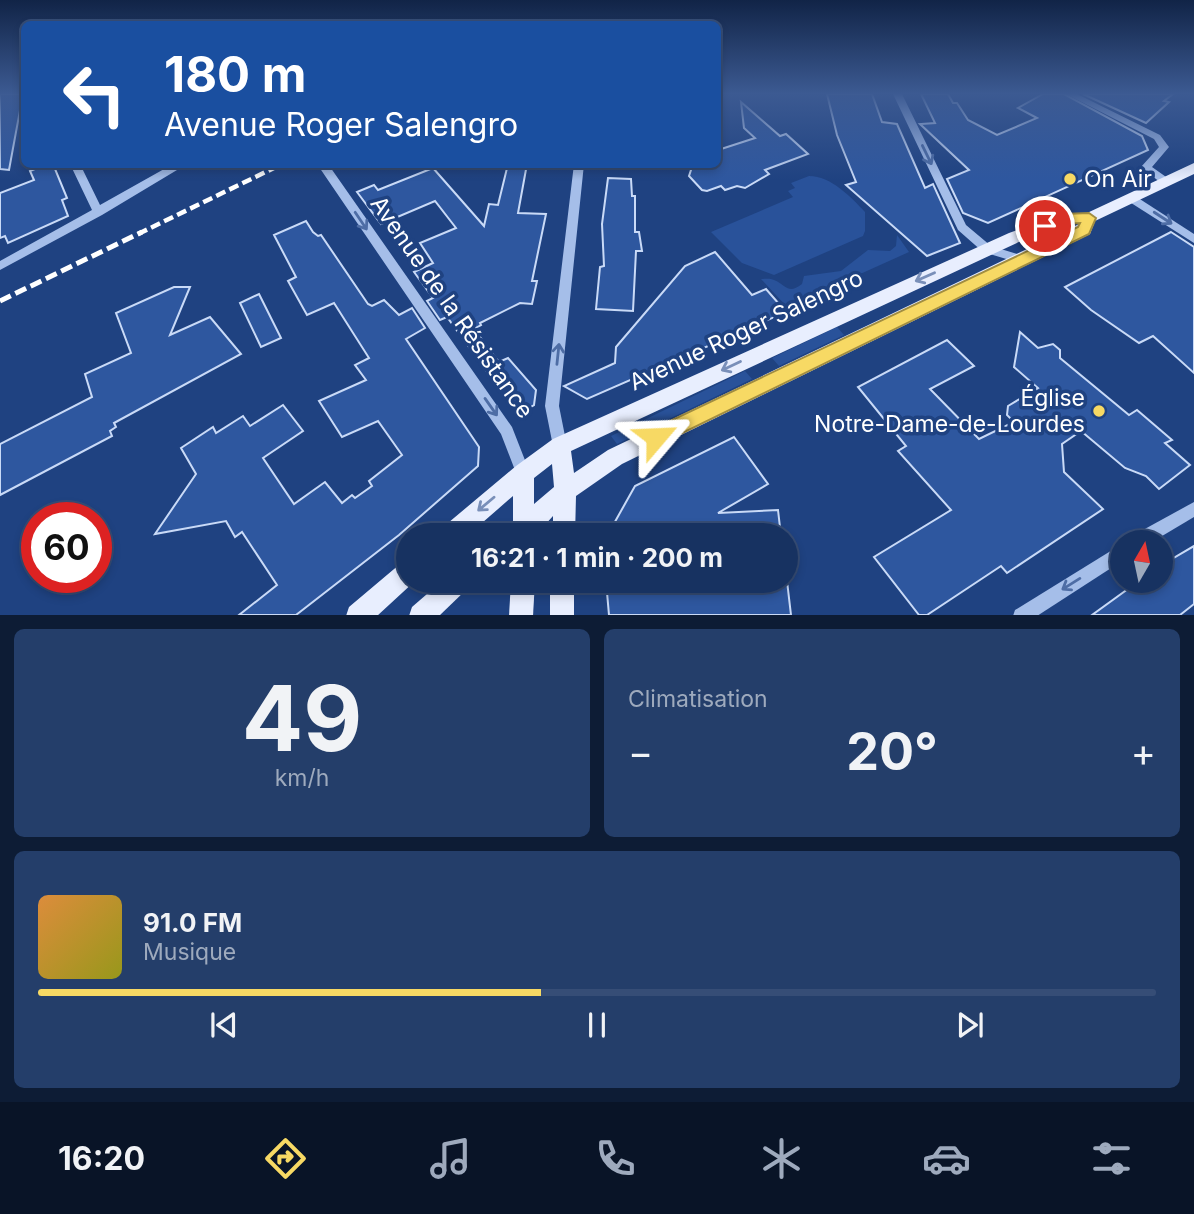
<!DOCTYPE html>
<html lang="fr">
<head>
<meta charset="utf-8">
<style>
	:root { --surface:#173261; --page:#243e6a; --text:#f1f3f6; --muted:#9eaabd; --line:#364d76; --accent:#f7d964 }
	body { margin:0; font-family:Inter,sans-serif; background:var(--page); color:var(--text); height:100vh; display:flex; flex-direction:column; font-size:26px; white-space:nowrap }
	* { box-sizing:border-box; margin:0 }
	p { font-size:23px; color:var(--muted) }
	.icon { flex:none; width:38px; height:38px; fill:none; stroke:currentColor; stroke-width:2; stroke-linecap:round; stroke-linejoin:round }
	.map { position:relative; height:615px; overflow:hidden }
	.details { display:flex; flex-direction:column; gap:14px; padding:14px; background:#0d1c35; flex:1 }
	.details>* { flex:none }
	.guide { position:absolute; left:21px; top:21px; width:700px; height:147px; border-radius:10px; box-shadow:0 4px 10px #0003,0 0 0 2px var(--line); background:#1a4fa0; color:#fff; overflow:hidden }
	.needle { width:46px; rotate:9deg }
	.buttons { position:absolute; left:1110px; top:530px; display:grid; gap:14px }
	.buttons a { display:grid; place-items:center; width:63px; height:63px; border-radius:50%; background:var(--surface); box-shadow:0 4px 10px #0003,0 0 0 2px var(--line); font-size:35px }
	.speed { position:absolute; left:21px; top:502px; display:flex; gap:14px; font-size:35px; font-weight:700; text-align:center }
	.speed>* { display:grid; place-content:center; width:91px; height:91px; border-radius:50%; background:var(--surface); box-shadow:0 4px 10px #0003,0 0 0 2px var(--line); line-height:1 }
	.speed .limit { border:10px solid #d22; background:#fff; color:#111 }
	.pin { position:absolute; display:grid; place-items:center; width:60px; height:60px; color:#fff; margin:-30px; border:4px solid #fff; border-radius:50%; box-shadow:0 2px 7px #0007 }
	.me { position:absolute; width:77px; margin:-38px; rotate:64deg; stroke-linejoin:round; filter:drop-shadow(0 0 5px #0008) }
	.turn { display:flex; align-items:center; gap:24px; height:147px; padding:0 28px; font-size:32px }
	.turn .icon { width:91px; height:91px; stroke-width:2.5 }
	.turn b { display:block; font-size:49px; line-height:60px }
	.big { font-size:52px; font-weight:700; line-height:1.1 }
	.details .tile { flex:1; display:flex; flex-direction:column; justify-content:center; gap:10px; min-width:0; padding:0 24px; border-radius:10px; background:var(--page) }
	.details .dial { align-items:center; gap:0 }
	.dial b { font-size:91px; line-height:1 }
	.song { display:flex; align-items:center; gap:21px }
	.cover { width:84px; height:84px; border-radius:10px; background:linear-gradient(135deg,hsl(30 70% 55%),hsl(60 70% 35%)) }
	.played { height:7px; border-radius:4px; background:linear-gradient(90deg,var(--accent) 45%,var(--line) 45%) }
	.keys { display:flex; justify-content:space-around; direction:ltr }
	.heat { display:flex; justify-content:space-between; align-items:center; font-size:38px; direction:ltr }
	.details .tiles { flex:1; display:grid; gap:14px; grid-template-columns:1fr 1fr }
	.tile:last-child { grid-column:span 2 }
	.trip { position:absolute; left:396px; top:523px; width:402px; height:70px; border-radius:35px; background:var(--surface); box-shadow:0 4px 10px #0003,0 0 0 2px var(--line); font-weight:700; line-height:70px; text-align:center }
	.tabs { display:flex; height:112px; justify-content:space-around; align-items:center; background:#091427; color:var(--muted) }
	.tabs .icon { width:49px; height:49px }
	.tabs .selected { color:var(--accent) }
	.tabs b { font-size:32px; color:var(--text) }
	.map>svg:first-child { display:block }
	.green { fill:#29529a }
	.building { fill:#2e579f; stroke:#c9daf7; stroke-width:2 }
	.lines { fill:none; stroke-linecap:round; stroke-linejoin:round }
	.minor { fill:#a5bee9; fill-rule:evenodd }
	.major { fill:#e8eefe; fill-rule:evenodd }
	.rail-far1 { stroke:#fff; stroke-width:4.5; stroke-dasharray:10 4.5; stroke-linecap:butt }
	.rail { stroke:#fff; stroke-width:5; stroke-dasharray:12 5; stroke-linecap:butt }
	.oneway { stroke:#4e6da5 }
	.oneway2 { stroke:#798fb9 }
	.route { fill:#f7d964; stroke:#a18d41; stroke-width:2 }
	.poi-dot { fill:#f7d964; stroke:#1f4281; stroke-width:2.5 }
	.labels { text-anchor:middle; stroke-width:7; stroke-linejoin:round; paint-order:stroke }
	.poi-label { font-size:23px; fill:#fff; stroke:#1f4281; text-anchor:start }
	.street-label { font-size:23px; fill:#fff; stroke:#1f4281 }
</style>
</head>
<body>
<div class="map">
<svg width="1194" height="616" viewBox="0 0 1194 616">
	<rect width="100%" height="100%" fill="#1f4281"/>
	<!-- green -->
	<g class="green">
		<path d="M809 176C831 176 851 197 865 212V231L863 236 774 275 742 263 711 232 793 197 788 191 795 188 791 183Z"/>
		<path d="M897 235 909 252 787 307 761 279C765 279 770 278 774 280 786 285 788 295 802 284L804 276 841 271 868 250 890 251 896 246Z"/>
		<path d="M837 327 844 335 779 366 772 358Z"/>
		<path d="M745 371 752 379 617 444 611 436Z"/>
	</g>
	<!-- building -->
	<g class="building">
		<path d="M0 94H23L9 170 0 169Z"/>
		<path d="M827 94H872L882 122 897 124 925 188 933 184 960 243 927 256 846 185 856 182 837 135Z"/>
		<path d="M921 94H948L953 103H957L968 120 997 135 1037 118 1018 108 1043 94H1064L1142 136 1148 150 988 223 963 213 947 179 969 170 920 124 935 123Z"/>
		<path d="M1083 94H1173L1164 101 1169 102 1146 123Z"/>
		<path d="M741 102 780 136 786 134 808 154 765 170 769 174 745 188 737 186 725 190 721 186 707 191 702 190 689 176 693 164H718V150L755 138 744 128Z"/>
		<path d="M47 164H53L67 198 62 200 68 216 8 243 5 236 0 238V193L34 180 30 171Z"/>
		<path d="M508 164H527L518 213 546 214 532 281H537L532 304 520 303 480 323 481 325 474 329 499 362 508 358 536 390 534 405 518 414 447 317 440 320 427 301 433 298 414 272 433 263 420 243 456 228 435 201 381 224 357 192 374 185 378 190 433 168 484 226 489 204 498 205Z"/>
		<path d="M608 178 631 179 632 196H635V232H639L642 251H636L633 311 596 309 600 267 604 266 602 224Z"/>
		<path d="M306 221 313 232 318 236 321 235 368 304 372 306 384 300 399 315 412 308 425 328 406 339 479 447 478 466 399 535 296 615H239L277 585 242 532 235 537 226 521 155 534 196 474 181 448 213 427 216 433 243 416 250 426 283 405 303 431 263 458 294 504 325 482 342 503 352 495 355 498 372 486 369 481 402 455 378 421 342 437 319 401 366 380 355 365 369 358 334 303 307 315 288 281 296 277 274 235Z"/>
		<path d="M1171 232 1194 247V373L1153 336 1139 343 1091 310 1065 287Z"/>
		<path d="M715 252 752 295 766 289 786 312 587 399 564 386 615 363 616 347 685 266Z"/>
		<path d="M174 287H190L170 335 210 317 241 354 114 423 116 427 110 431 112 436 0 495V444L92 397 85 374 131 353 116 313Z"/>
		<path d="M259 294 281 338 261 347 240 303Z"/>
		<path d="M1020 332 1038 348 1053 344 1060 350V358L1129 415 1137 410 1172 440 1165 443 1190 465 1159 489 1146 476 1125 468 1081 431 1062 444 1064 472 1103 509 1007 573 1001 566 927 615H919L874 557 951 510 898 451 906 446 858 387 947 340 974 366 930 389 979 439 1014 422 1007 415 1008 406 1038 388 1014 367Z"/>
		<path d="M734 437 768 484 718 513 778 510 781 536H607L635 486Z"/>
		<path d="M1194 546V604L1180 615H1092L1139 581H1160V566Z"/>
		<path d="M606 581H787L791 615H609Z"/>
	</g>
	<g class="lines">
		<!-- minor -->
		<g class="minor">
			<path d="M893 94H902L966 225 991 246 1024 256 1026 259 1024 262 1020 263 983 252 958 230Z"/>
			<path d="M1066 94H1077L1160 135 1169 147 1152 167 1169 179V183H1161L1141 167 1159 147 1154 139Z"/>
			<path d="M70 164H80L100 205 173 164H187L102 215 0 270V261L92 210Z"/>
			<path d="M317 164H328L512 427 530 473 528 478 523 480 518 478 501 434Z"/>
			<path d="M574 164H584L559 406 567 446 565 451 560 453 555 451 553 446 545 406Z"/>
			<path d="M1132 194 1194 234V243L1128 201 1127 198Z"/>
			<path d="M1194 502V517L1152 542H1130L1132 536Z"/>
			<path d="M1122 544V561L1037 616H1013L1015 610Z"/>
		</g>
		<!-- major -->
		<g class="major">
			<path d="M1194 163V174L1095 221 1090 234 622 464 576 496 575 536H553V516L535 536H504L513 523V496L467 536H439L442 528 516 466 553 439 1009 233 1063 214 1087 213ZM1065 224H1079L608 450 574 473 571 451 1021 241ZM552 464 554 487 534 504V478Z"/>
			<path d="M408 560V581H415L377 616H346L349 607 400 564Z"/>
			<path d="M442 581H471L467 589 439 616H409L412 607Z"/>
			<path d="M511 581H535L533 616H509Z"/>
			<rect x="550" y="581" width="24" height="35"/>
		</g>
		<!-- rail-far1 -->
		<path class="rail-far1" d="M138 234 282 164"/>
		<!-- rail -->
		<path class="rail" d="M0 301 142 232"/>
	</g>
	<!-- one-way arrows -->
	<defs><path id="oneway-shaft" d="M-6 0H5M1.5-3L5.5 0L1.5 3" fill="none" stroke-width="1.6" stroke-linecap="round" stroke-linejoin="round" transform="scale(1.75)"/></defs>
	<g class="oneway">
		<use href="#oneway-shaft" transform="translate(927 155) rotate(64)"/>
		<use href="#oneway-shaft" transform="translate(1163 218) rotate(33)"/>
		<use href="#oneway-shaft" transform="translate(361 221) rotate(56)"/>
		<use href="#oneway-shaft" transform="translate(558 354) rotate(-84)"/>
		<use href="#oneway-shaft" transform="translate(491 407) rotate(55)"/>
		<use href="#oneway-shaft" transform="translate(1071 584) rotate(148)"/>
	</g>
	<g class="oneway2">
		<use href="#oneway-shaft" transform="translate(925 277) rotate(156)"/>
		<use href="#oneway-shaft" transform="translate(731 366) rotate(155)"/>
		<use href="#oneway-shaft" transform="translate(486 504) rotate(140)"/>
	</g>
	<!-- sky -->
	<linearGradient id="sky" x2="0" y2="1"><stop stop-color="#112447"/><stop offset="0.52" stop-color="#3c5a92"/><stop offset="1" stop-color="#3c5a92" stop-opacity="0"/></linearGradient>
	<rect width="1194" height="180" fill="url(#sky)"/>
	<!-- route -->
	<path class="route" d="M1089 213 1096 218 1089 234 662 443 656 445 649 443 646 437 649 431 1078 227 1080 223 1065 224 1045 231 1038 226 1040 223 1063 214Z"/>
	<!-- markers -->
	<g class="poi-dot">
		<circle cx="1070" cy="179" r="7"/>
		<circle cx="1099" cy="411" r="7"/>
	</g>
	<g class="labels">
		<!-- poi labels -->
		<g class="poi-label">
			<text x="1084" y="187">On Air</text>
			<text x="1085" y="406" text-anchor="end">Église<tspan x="1085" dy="26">Notre-Dame-de-Lourdes</tspan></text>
		</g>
		<!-- street labels -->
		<g class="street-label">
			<text transform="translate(452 307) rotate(55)" y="8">Avenue de la Résistance</text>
			<text transform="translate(746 330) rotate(-25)" y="8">Avenue Roger Salengro</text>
		</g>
	</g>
</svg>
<div class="buttons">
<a><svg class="needle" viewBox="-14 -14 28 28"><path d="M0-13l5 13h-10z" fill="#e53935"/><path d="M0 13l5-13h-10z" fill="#9eaabd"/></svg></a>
</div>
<div class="speed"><div class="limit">60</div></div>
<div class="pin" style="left:1045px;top:226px;background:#d93025"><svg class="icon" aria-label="arrive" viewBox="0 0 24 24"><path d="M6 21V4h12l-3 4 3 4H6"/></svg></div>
<svg class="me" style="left:656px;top:437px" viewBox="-20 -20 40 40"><path d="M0-17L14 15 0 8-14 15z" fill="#f7d964" stroke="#fff" stroke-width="4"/></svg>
<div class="trip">16:21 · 1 min · 200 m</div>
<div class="guide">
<div class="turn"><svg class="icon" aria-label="left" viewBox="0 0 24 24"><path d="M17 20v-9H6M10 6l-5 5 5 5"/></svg><div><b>180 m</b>Avenue Roger Salengro</div></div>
</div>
</div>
<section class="details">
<div class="tiles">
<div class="tile dial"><b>49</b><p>km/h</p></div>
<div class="tile"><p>Climatisation</p>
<div class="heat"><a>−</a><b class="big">20°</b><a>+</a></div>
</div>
<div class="tile">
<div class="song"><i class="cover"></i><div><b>91.0 FM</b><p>Musique</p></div></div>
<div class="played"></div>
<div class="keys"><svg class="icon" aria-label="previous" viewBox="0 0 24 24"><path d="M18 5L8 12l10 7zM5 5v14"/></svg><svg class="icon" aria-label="pause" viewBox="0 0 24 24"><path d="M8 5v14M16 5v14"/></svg><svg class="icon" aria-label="next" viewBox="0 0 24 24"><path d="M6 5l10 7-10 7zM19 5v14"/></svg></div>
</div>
</div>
</section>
<nav class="tabs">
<b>16:20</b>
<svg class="icon selected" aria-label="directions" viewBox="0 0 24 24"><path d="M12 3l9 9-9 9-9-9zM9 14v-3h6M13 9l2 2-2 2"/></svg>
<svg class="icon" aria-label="music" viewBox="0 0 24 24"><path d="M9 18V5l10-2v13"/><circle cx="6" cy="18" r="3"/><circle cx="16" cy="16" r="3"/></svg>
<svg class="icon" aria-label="phone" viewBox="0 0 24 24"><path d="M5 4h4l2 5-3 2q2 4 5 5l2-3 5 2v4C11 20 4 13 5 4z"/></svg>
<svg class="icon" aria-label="climate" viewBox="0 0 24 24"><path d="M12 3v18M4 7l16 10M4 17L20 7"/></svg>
<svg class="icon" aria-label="car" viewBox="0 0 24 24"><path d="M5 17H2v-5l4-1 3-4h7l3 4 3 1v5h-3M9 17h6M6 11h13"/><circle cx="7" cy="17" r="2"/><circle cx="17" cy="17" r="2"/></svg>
<svg class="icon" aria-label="filters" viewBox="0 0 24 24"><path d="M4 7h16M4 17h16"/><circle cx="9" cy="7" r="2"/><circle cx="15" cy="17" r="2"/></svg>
</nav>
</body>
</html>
